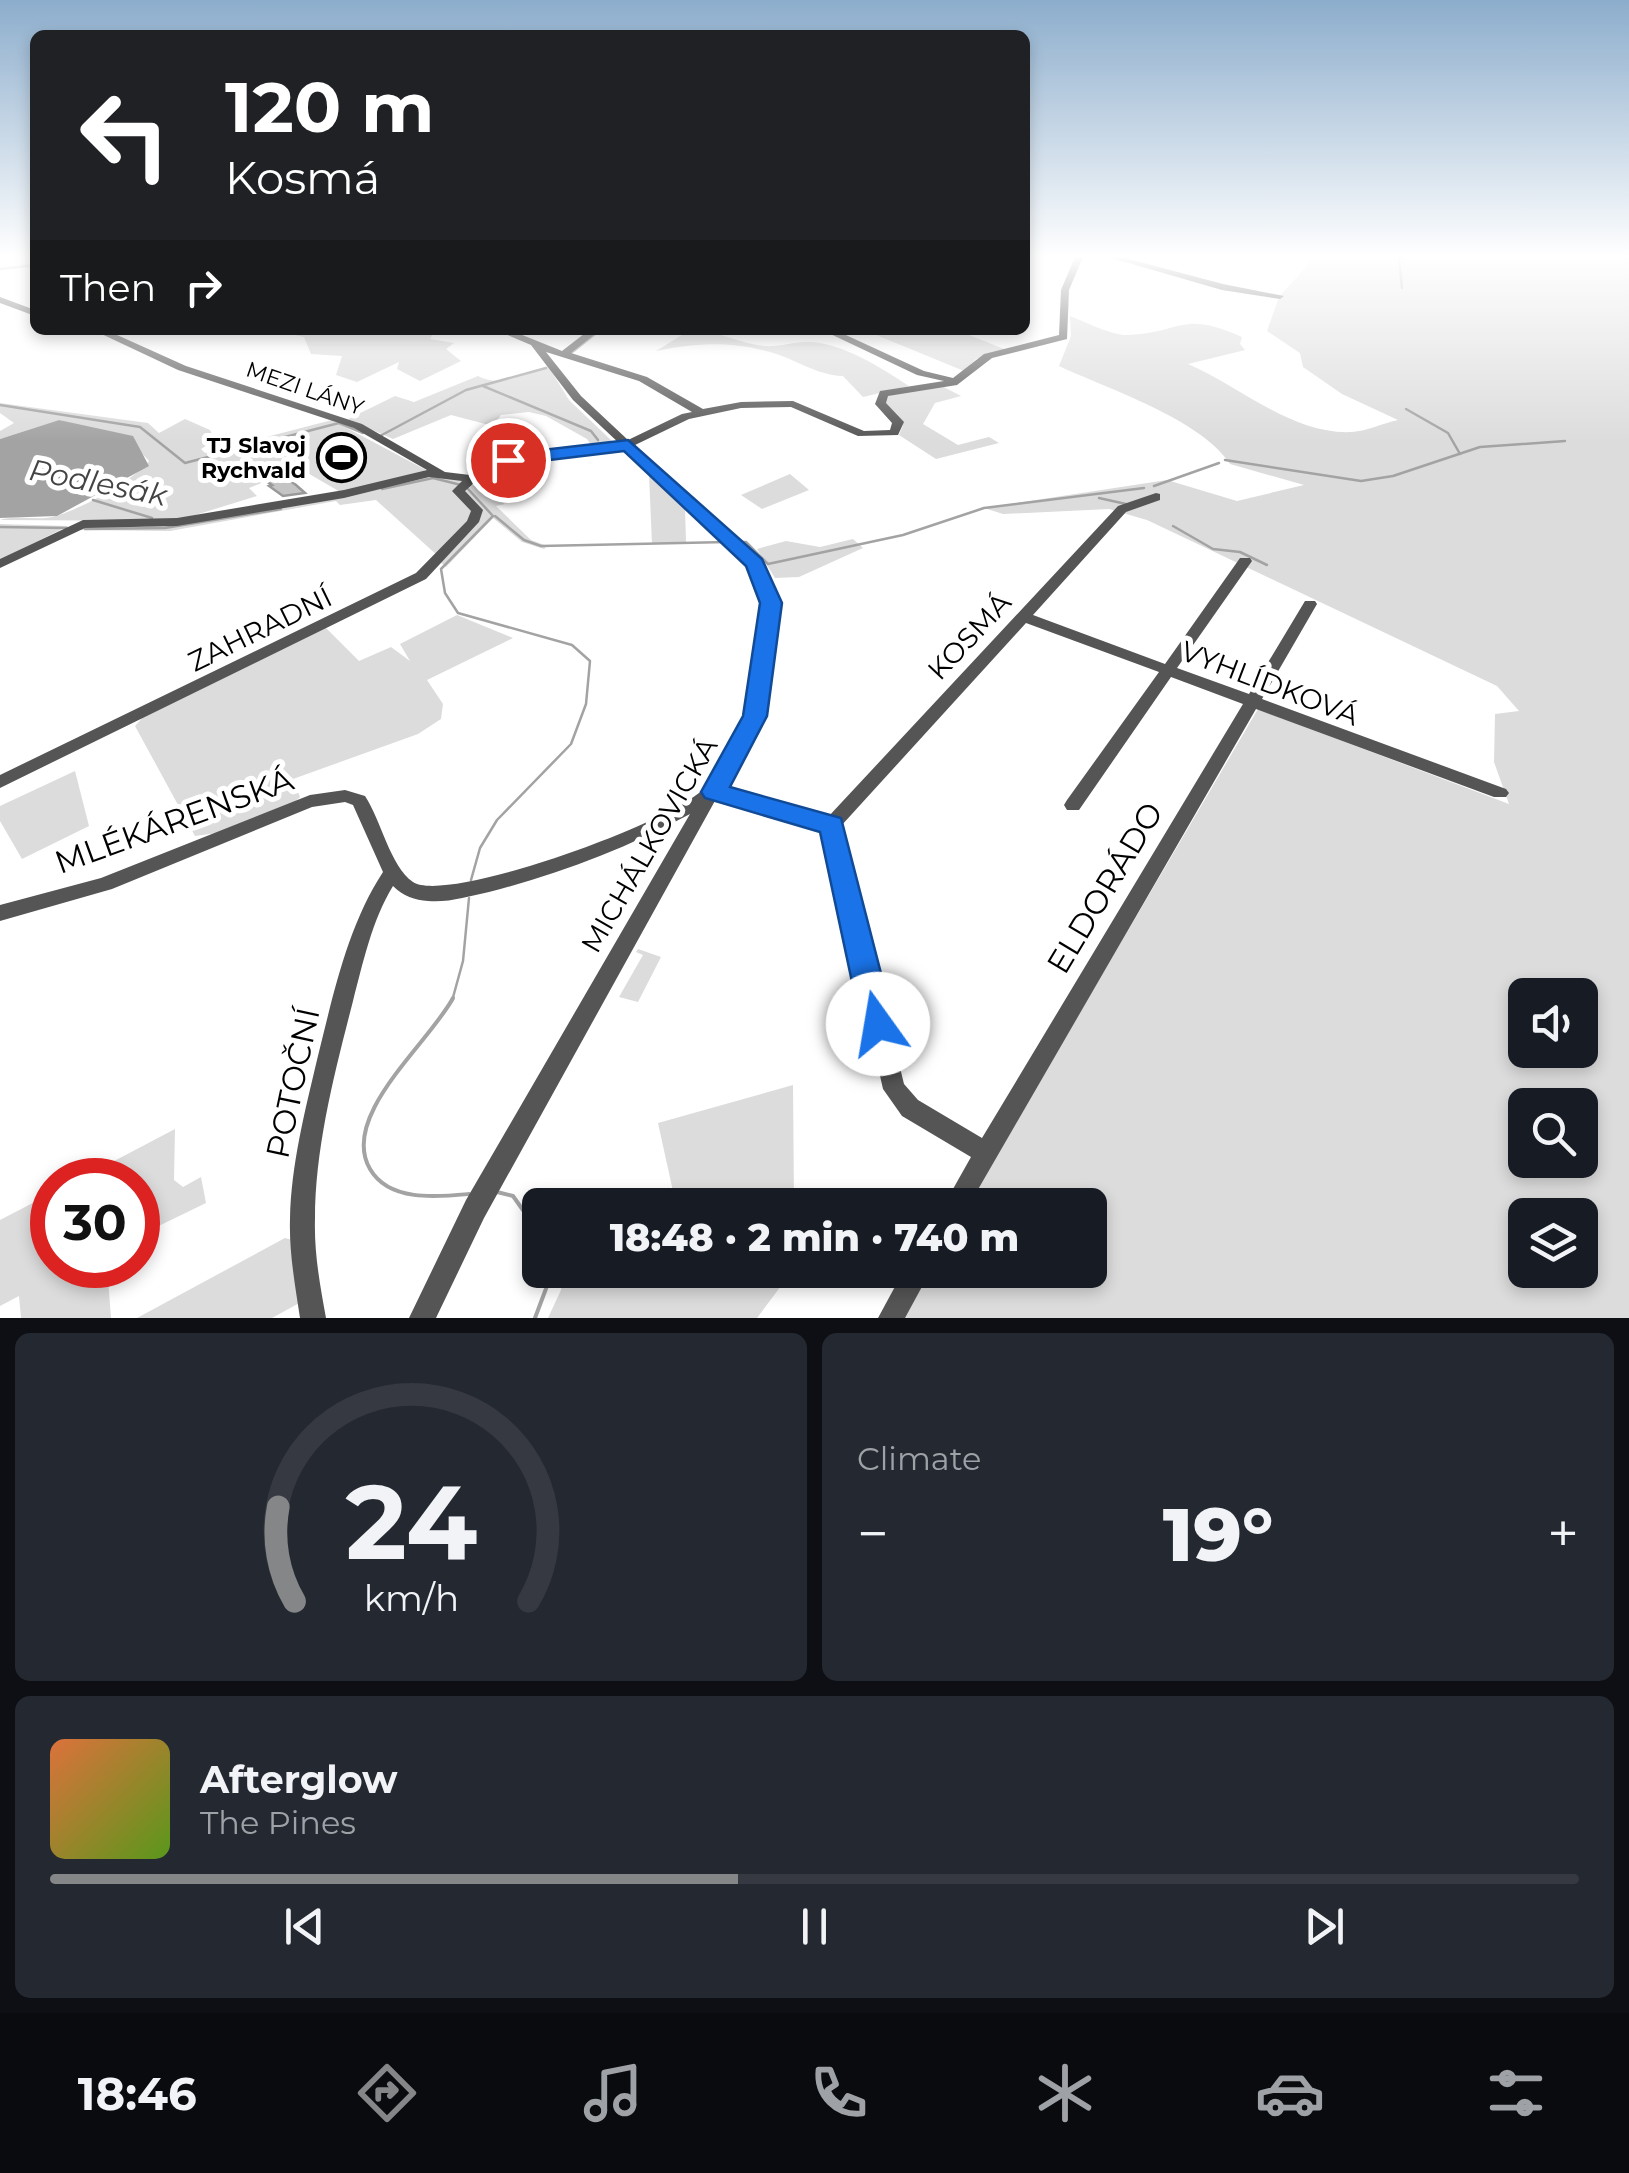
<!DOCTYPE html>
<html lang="en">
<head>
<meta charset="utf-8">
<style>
	:root { --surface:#171b24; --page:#242831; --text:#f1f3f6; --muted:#9ea1a6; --line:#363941; --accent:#858687 }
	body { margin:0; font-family:Montserrat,sans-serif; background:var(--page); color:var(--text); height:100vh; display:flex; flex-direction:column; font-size:38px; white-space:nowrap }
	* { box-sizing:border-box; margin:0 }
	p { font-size:32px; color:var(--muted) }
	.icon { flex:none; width:55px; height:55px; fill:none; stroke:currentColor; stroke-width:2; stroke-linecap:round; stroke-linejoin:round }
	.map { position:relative; height:1318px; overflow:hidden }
	.side { display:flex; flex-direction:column; gap:15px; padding:15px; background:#0d0f14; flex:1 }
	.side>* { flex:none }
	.guide { position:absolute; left:30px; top:30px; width:1000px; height:305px; border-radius:15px; box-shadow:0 5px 15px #0003; background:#202124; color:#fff; overflow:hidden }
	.fabs { position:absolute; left:1508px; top:978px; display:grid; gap:20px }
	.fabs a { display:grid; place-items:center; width:90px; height:90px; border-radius:15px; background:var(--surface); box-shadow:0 5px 15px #0003; font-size:50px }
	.speed { position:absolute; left:30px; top:1158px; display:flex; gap:20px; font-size:50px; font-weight:700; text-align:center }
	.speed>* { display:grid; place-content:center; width:130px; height:130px; border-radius:50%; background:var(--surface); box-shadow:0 5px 15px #0003; line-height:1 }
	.speed .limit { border:15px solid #d22; background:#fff; color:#111 }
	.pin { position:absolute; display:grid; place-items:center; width:85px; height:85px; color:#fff; margin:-42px; border:5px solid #fff; border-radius:50%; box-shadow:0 2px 10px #0007 }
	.me { position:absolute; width:110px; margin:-55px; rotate:347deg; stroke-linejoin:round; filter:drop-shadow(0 0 8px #0008) }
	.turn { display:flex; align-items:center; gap:35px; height:210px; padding:0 30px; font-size:45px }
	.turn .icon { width:130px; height:130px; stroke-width:2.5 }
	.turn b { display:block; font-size:70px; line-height:85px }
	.then { display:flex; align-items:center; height:95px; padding:0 30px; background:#0003; gap:20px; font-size:38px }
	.big { font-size:75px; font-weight:800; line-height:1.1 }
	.side .card { flex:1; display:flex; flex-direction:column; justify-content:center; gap:15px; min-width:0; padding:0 35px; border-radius:15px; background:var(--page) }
	.side .dial { align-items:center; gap:0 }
	.dial svg { height:260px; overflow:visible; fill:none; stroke:var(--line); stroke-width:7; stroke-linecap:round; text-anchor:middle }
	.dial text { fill:var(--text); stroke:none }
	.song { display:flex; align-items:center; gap:30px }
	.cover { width:120px; height:120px; border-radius:15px; background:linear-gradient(135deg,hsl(20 70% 55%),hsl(90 70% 35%)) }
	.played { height:10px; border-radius:5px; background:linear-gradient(90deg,var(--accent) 45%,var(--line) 45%) }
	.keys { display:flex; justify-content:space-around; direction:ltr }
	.heat { display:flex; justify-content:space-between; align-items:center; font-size:55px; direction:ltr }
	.side .tiles { flex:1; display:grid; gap:15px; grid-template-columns:1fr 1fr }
	.card:last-child { grid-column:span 2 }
	.trip { position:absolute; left:522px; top:1188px; width:585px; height:100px; border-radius:15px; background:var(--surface); box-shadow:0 5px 15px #0003; font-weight:800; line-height:100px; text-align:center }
	.dock { display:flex; height:160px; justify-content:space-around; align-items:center; background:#090b0e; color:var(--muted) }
	.dock .icon { width:70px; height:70px }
	.dock .selected { color:var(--accent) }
	.dock b { font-size:45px; color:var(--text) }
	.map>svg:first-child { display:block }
	.green { fill:#dcdcdc; fill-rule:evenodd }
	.water { fill:#a3a3a3 }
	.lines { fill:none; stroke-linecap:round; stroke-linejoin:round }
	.stream-far1 { stroke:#a3a3a3; stroke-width:2.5 }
	.stream { stroke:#a3a3a3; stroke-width:4 }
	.building { fill:#c4c4c4; stroke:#999; stroke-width:2.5 }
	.minor { fill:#555; fill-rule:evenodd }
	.route { fill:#1a73e8; stroke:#114b97; stroke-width:2.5 }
	.labels { text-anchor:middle; stroke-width:10; stroke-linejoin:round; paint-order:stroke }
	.far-street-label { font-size:22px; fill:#000; stroke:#fff }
	.far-poi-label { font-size:22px; font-weight:bold; fill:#000; stroke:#fff; text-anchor:end }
	.street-label { font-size:28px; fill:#000; stroke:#fff }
	.water-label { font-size:30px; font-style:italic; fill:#444; stroke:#fff }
	.near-street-label { font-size:32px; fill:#000; stroke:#fff }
</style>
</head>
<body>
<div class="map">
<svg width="1629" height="1318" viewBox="0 0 1629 1318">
	<rect width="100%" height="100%" fill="#fff"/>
	<!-- green -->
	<g class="green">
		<path d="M1315 257H1629V1318H901L929 1270H1090V1205H967L1258 709 1509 804 1494 762 1495 714 1519 711 1497 686 1147 520 1109 509 1003 514 984 508 1167 480 1237 501 1304 485 1230 464C1201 419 1108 389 1059 366L1071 336 1070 316C1086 322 1112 336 1129 335 1183 332 1182 310 1242 337L1240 344 1245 350 1188 364C1240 386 1292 435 1352 432 1367 431 1384 423 1398 420L1342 394 1303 367 1300 353 1267 331 1279 297ZM1525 995H1580V1050H1525ZM1525 1105H1580V1160H1525ZM1525 1215H1580V1270H1525Z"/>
		<path d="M272 330H435L430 339 454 343 446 349 461 361 420 381 397 369 399 362 357 382 336 375 342 356 311 354 304 337Z"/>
		<path d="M690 330C715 330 734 341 757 345 777 349 792 341 810 342 843 343 883 369 909 386L863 397 843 376C815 375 796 359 770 352 728 341 698 343 656 351Z"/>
		<path d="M864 330 959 331 1004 349 976 359 964 371Z"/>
		<path d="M548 366 569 400 613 442 593 448 587 439 546 416 529 412 501 415 493 426 451 415 393 439 348 419 395 396 414 402 478 376C500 388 526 374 548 366Z"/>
		<path d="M942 386 961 396 935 403 923 424 958 445 989 437 999 443 936 459 899 435 903 425 885 404V395Z"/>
		<path d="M0 403 148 423 159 433 185 419 210 430 215 440 201 449 205 453 332 420 426 470 342 493 299 468 249 488 257 496 176 521 0 520C12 516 31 519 46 518 70 516 135 480 149 461L139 450 59 420 0 439V431L14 423 0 413Z"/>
		<path d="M649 474 685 507 686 542 652 544Z"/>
		<path d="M790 474 809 490 762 509 741 495Z"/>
		<path d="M432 475 464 480 461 485 473 515 438 556 376 500 340 505 336 501 170 531 76 530 87 526 146 527Z"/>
		<path d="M471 484 505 504 496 506 531 540 547 546 544 549 522 542 493 518 446 567 440 562 479 516 461 492Z"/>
		<path d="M0 524 68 526 0 560Z"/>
		<path d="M853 539 863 548 799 577 775 578 757 549 786 541 820 547Z"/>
		<path d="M457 615 513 638 427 680 443 704 441 719 418 734 293 779 300 797 295 802 217 833 195 836 135 726 144 716 325 627 359 661 391 647 410 661 400 644Z"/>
		<path d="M75 771 89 826 22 859 0 821V806Z"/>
		<path d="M638 949 661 957 638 1002 619 997 643 955 636 952Z"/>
		<path d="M793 1085 794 1205H676L658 1123Z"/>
		<path d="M175 1129 174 1180 183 1187 201 1177 206 1203 138 1236V1180H78Z"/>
		<path d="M52 1193V1265H107L111 1318H21L19 1296 0 1306V1220Z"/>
		<path d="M285 1238 296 1241 303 1301 272 1318H137Z"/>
		<path d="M563 1270H793L757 1318H548L561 1290Z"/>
	</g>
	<!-- water -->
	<path class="water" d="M59 420 133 436 149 466 57 516 0 518V439Z"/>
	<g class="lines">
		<!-- stream-far1 -->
		<g class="stream-far1">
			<path d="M1399 257 1402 288"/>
			<path d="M0 269 35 265"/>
			<path d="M571 353 600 330"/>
			<path d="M483 386 591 431 598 440"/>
			<path d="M0 405 140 427 185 463 339 423 363 433"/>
			<path d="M1406 409 1448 433 1460 454"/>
			<path d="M380 436 466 390 546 368"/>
			<path d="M1225 460 1361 481 1393 476 1480 447 1565 441"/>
			<path d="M1154 486 1219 463"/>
			<path d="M382 489 433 478 461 485"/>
			<path d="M468 489 493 516 441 569 445 593 458 613 572 645 590 661 586 704 571 744 497 820 480 848 471 880"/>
			<path d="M1099 498 1126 504"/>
			<path d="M93 500 152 518"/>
			<path d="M495 516 524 540 541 546 727 542"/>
			<path d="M1173 526 1213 549 1240 552 1267 565"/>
			<path d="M0 527 67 528"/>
			<path d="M85 529 165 528 281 509"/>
			<path d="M740 542H746L768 564 903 535 984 508 1144 488"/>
			<path d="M452 1001 463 961 469 898"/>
		</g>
		<!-- stream -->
		<g class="stream">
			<path d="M453 998C430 1042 339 1116 370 1169 389 1202 437 1197 469 1194"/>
			<path d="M497 1192 513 1196 540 1234"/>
			<path d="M535 1318 553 1270"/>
		</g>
	</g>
	<!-- building -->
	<path class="building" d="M282 475 296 485 305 493 283 496 269 486 272 485 266 481Z"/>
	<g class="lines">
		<!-- minor -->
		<g class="minor">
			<path d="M1075 257H1083L1069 290 1067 339 992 358 957 385 888 396 886 403 904 422 898 435 858 436 791 407 741 408 689 419 635 445 760 560 775 588 779 618 763 715 722 788 828 817 1118 506 1156 493 1160 494V500L1126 512 1033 615 1165 664 1240 558H1250L1252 561 1177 668 1249 694 1305 601H1315L1317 604 1262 699 1506 789 1509 793 1506 797H1494L1256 709 969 1205H944L971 1157 902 1116 883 1089 824 829 716 799 484 1218 436 1318H409L466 1200 690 814C625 849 559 874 489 892 469 896 448 903 428 901 415 900 403 896 393 886 372 920 363 963 353 1001 335 1071 315 1147 315 1219 314 1253 320 1285 326 1318H300C295 1285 289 1252 290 1219 291 1165 305 1111 317 1060 333 996 347 927 383 872L353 805 345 802 312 807 112 889 0 921V905L101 878 310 795 345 790 365 796C381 820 390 866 413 882 447 905 680 820 705 787 715 775 743 728 747 714 752 700 753 683 756 668 759 652 765 633 765 616 764 596 758 582 749 565L626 449 529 458 475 482 465 491 483 510 479 522 426 579 0 788V775L416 573 467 521 471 511 452 491 462 481 429 477 344 498 177 526 85 528 0 568V559L83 520 177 518 344 490 427 470 354 428 178 370 93 330H106L186 366 362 424 445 472 470 475 527 452 620 444 573 400 531 345 496 330H510L562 351 589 330H600L571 353 647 377 703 409 741 402 793 401 864 431 890 430 892 423 875 404 880 391 944 381 917 375 822 330H835L924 371 953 378 984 354 1059 335 1061 290ZM546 352 639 381 692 412 682 414 628 440 581 396ZM1026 623 1159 672 1067 800 1064 805 1067 810H1079L1171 677 1243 704 982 1138 918 1100 904 1084 841 826Z"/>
			<path d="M1108 257H1121L1223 284 1284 296 1280 299 1222 290Z"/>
			<path d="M0 297 35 310V316L0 303Z"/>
			<path d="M904 1270H931L905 1318H878Z"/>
		</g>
	</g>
	<!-- sky -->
	<linearGradient id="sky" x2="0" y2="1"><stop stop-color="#8cadcc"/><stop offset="0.58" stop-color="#fff"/><stop offset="1" stop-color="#fff" stop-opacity="0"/></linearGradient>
	<rect width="1629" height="442" fill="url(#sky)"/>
	<!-- route -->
	<path class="route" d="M628 440 762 559 782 603 767 716 730 787 841 818 894 1024 889 1034 878 1038 866 1034 861 1024 820 832 705 798 701 792 743 716 760 603 746 566 624 451 508 465 499 460 508 454Z"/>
	<!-- icons -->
	<defs>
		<symbol id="stadium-ring" viewBox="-11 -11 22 22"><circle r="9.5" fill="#fff" stroke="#000" stroke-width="1.5"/><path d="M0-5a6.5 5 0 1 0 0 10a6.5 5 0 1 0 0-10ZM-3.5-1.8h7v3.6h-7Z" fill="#000"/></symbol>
	</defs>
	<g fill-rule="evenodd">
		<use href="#stadium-ring" x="314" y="430" width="55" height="55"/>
	</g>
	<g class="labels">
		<!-- far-street labels -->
		<g class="far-street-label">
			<text transform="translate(305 388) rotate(19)" y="8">MEZI LÁNY</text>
		</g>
		<!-- far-poi labels -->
		<g class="far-poi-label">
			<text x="306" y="453">TJ Slavoj<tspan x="306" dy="25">Rychvald</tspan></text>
		</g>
		<!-- street labels -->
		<g class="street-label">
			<text transform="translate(260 629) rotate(-26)" y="10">ZAHRADNÍ</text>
			<text transform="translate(969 636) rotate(-47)" y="10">KOSMÁ</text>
			<text transform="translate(1270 683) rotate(21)" y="10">VYHLÍDKOVÁ</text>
			<text transform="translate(649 845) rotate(-60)" y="10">MICHÁLKOVICKÁ</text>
		</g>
		<!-- water labels -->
		<g class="water-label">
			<text transform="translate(98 483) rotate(11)" y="10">Podlesák</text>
		</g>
		<!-- near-street labels -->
		<g class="near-street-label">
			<text transform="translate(174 821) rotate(-20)" y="11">MLÉKÁRENSKÁ</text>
			<text transform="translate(1105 888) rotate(-59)" y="11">ELDORÁDO</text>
			<text transform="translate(293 1083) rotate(-78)" y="11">POTOČNÍ</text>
		</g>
	</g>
</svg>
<div class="fabs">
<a><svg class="icon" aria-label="sound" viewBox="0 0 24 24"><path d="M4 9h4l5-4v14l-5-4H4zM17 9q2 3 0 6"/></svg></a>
<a><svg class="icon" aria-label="search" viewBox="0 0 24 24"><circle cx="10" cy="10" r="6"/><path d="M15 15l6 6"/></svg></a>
<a><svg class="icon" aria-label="layers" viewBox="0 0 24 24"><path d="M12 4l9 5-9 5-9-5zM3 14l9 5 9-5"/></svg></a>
</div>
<div class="speed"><div class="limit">30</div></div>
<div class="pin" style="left:508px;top:460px;background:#d93025"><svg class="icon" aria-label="arrive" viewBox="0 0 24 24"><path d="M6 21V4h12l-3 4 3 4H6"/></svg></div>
<svg class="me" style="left:878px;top:1024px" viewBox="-20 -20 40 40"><circle r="19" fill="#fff"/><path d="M0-13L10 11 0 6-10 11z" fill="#1a73e8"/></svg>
<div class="trip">18:48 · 2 min · 740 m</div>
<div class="guide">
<div class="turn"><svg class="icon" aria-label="left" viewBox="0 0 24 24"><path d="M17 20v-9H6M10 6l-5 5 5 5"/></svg><div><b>120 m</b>Kosmá</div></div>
<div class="then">Then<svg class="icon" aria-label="right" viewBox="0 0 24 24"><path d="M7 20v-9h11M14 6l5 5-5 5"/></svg></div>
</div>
</div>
<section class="side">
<div class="tiles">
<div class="card dial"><svg viewBox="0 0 100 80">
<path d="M14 69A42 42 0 1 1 86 69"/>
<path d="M14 69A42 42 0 0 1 9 40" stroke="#858687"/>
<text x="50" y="56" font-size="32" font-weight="700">24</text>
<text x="50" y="72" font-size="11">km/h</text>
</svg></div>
<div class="card"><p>Climate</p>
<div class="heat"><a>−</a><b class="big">19°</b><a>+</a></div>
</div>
<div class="card">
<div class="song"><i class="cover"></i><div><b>Afterglow</b><p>The Pines</p></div></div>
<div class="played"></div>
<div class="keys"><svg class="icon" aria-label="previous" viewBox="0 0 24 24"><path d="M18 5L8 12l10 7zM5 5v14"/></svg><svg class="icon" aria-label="pause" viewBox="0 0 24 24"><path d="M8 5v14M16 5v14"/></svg><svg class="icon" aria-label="next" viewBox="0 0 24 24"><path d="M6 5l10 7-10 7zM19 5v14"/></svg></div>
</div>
</div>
</section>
<nav class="dock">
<b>18:46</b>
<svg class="icon selected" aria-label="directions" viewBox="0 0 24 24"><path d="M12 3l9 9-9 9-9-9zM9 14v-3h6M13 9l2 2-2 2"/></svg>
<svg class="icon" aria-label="music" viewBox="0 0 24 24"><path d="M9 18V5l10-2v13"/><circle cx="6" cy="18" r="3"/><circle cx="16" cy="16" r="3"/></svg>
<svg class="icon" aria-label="phone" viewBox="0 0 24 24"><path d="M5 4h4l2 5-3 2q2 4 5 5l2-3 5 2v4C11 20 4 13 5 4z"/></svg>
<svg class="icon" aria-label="climate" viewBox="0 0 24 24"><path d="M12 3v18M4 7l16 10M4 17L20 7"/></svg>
<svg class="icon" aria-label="car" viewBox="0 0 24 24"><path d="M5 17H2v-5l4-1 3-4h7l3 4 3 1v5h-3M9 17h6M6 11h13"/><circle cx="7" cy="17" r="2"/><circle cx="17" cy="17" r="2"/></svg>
<svg class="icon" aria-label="filters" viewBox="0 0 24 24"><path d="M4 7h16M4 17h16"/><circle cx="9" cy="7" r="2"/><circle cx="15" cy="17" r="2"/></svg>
</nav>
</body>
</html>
